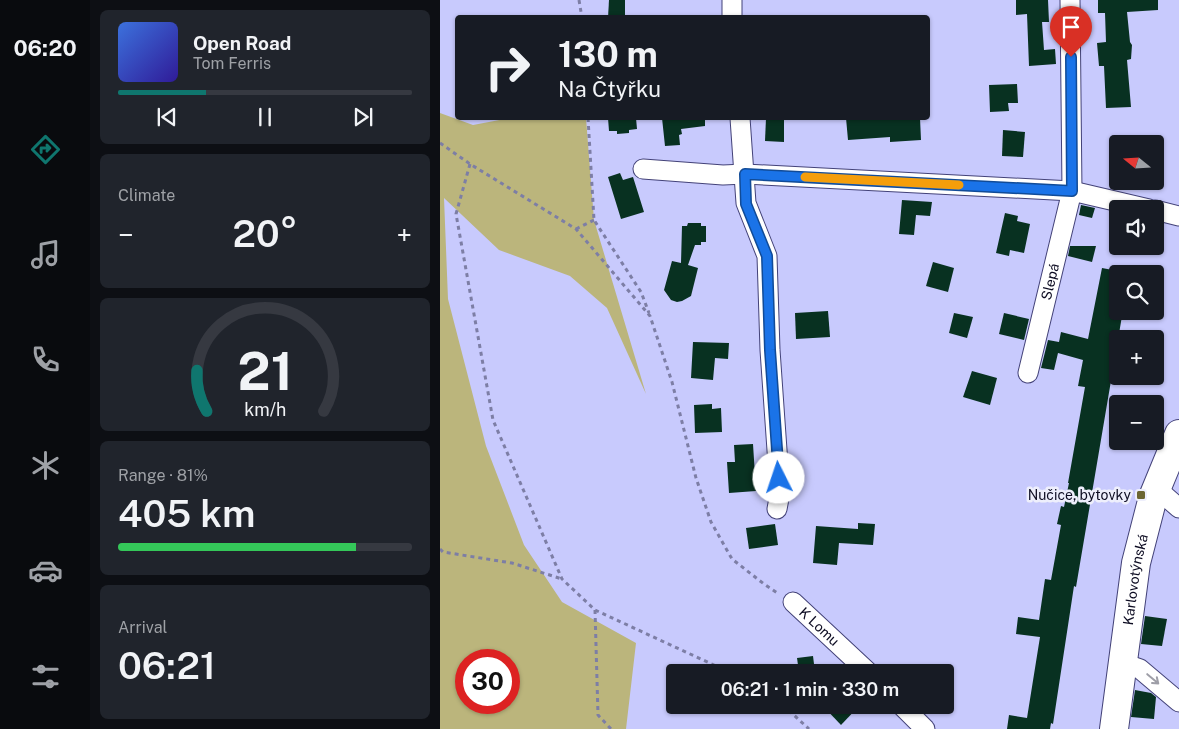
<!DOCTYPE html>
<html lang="en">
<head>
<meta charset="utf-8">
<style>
	:root { --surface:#171b24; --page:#20242c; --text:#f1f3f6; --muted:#9ea1a6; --line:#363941; --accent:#0f766e }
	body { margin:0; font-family:"Public Sans",sans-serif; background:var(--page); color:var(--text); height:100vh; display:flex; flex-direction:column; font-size:19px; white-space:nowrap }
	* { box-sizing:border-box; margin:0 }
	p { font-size:16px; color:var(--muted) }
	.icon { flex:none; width:28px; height:28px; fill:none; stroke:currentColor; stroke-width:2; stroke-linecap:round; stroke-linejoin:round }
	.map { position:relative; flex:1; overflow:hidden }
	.panel { display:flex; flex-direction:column; gap:10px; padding:10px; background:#0d0f14; width:350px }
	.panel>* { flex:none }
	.top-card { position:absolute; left:15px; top:15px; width:475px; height:105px; border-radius:5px; box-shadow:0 1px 4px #0004; background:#171b24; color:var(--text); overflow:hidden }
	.needle { width:32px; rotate:288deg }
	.fabs { position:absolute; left:669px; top:135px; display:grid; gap:10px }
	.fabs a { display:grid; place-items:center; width:55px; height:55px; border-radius:5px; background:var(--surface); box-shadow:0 1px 4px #0004; font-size:25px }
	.speed { position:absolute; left:15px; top:649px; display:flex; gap:10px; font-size:25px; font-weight:700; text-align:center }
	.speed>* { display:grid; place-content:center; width:65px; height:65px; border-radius:50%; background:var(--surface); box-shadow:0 1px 4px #0004; line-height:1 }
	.speed .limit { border:8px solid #d22; background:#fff; color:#111 }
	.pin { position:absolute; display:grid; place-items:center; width:42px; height:42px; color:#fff; margin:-51px -21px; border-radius:50% 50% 50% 0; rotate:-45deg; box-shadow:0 0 5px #0007 }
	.pin .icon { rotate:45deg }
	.me { position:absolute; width:55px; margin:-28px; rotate:356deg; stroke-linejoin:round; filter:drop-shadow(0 0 4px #0008) }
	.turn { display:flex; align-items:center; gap:18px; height:105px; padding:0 20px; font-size:22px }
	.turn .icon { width:65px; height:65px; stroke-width:2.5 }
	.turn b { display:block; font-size:35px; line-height:42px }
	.big { font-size:38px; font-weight:600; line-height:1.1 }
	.panel .card { flex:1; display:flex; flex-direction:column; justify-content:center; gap:8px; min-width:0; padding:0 18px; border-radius:8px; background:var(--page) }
	.panel .dial { align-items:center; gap:0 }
	.dial svg { height:130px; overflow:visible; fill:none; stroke:var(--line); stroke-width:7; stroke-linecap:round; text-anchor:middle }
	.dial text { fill:var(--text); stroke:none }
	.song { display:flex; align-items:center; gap:15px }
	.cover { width:60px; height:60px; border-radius:8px; background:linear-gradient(135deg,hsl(220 70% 55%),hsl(250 70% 35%)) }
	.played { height:5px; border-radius:2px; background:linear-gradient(90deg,var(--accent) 30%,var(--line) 30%) }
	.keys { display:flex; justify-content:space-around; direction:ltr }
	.heat { display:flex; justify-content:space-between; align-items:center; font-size:28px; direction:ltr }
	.charge { height:8px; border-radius:4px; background:linear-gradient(90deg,#34c759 81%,var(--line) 0) }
	.trip { position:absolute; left:226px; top:664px; width:288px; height:50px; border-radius:5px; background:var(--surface); box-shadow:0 1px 4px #0004; font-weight:600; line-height:50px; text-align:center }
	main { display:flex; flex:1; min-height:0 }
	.tabs { display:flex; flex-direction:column; width:90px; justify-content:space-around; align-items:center; background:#090b0e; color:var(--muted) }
	.tabs .icon { width:35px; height:35px }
	.tabs .current { color:var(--accent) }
	.tabs b { font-size:22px; color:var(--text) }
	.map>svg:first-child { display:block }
	.green { fill:#bbb57c; fill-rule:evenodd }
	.building { fill:#083121 }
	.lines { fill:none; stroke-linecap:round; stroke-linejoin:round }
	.minor-casing { stroke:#434278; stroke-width:21 }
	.secondary-casing { stroke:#434278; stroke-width:30 }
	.path { stroke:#7d7ea5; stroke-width:3; stroke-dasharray:4 4; stroke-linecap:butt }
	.minor { stroke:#fff; stroke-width:19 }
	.secondary { stroke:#fff; stroke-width:28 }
	.oneway { stroke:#9e9ea7 }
	.route-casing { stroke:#114b97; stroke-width:12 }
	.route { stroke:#1a73e8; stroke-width:9 }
	.slow { stroke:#f59e0b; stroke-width:9 }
	.poi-dot { fill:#6c6632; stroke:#eeeffc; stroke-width:2 }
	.labels { text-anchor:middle; stroke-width:5; stroke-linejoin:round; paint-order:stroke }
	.street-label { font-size:14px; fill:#0d0c22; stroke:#eeeffc }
	.poi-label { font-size:14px; fill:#0d0c22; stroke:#eeeffc; text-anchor:end }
</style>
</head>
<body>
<main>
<nav class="tabs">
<b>06:20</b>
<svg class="icon current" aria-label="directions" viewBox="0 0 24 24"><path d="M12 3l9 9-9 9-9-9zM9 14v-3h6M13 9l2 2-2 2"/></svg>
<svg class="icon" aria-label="music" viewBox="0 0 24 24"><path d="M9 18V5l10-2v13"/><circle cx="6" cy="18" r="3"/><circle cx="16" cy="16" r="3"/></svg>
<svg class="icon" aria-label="phone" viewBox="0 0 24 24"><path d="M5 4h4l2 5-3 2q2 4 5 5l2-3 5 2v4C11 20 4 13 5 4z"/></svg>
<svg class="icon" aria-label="climate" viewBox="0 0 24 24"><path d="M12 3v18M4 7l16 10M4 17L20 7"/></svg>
<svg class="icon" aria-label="car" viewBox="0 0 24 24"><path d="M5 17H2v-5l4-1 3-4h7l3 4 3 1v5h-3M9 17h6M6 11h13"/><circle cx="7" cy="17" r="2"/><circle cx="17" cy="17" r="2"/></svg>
<svg class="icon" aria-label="filters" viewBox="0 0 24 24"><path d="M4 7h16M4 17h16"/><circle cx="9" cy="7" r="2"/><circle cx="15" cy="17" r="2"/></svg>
</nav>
<section class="panel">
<div class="card">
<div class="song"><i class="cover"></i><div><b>Open Road</b><p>Tom Ferris</p></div></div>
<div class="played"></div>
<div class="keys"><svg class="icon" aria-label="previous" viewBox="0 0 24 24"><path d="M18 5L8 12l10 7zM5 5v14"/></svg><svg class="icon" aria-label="pause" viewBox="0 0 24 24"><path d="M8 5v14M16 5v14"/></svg><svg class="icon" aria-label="next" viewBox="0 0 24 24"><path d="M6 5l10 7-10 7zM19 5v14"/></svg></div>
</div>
<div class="card"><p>Climate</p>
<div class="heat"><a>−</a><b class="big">20°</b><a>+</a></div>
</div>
<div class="card dial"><svg viewBox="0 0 100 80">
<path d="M14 69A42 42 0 1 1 86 69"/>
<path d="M14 69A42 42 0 0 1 8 44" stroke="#0f766e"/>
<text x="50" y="56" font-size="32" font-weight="700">21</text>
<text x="50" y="72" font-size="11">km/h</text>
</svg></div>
<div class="card"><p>Range · 81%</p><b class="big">405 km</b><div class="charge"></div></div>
<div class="card"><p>Arrival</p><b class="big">06:21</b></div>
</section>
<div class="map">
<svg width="739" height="729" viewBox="0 0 739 729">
	<rect width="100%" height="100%" fill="#c8cafd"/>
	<!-- green -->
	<path class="green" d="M0 113 33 125 70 118H146L154 220 206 394 167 308 130 276 59 250 4 198 8 299 46 446 84 545 122 602 196 643 186 729H0ZM26 660H69V702H26Z"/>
	<!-- building -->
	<g class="building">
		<path d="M169 0H185V18H168Z"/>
		<path d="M576 0H608L609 22H602L604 50 615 49 616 64 589 66 587 14 576 15Z"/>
		<path d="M658 0H718V10L687 12 690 42 692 45 691 59 687 60 691 107 666 108 664 66H659L657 43 666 42 665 13H658Z"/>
		<path d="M577 84 578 103H568L569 111 550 112 549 85Z"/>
		<path d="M168 118H196L197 129 189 130V133L177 134V131H169Z"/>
		<path d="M222 118H265V126L241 129 242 134 239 135 240 145 225 146Z"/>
		<path d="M326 118H344V142L325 141Z"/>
		<path d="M406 118H480L481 140 450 142V137L408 140Z"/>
		<path d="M563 130 585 132 583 157 562 156Z"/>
		<path d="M180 173 183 180 193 177 204 212 181 219 168 177Z"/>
		<path d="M462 200 492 202 490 216 476 215 474 235 459 234Z"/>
		<path d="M641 205 655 208 652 218 639 215Z"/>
		<path d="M565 213 578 216 577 221 590 224 584 253 570 250 569 256 556 253Z"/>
		<path d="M248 223H261V226H266V242H261V245H255L248 265 258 268 251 296 242 301 237 302 231 300 224 290 232 261 241 263 242 226H247Z"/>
		<path d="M630 246H656L652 262 628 256Z"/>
		<path d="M493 262 514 268 508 292 486 286Z"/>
		<path d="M662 268 678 271V315L682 316 636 587 634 586 613 724 611 723 610 729H567L569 715 587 718 600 637 576 634 578 617 599 620 605 579 611 580 621 525 617 524 621 506 624 507 629 483H628L645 387 638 386 643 360 618 353 614 370 601 368 608 340 619 342 621 332 648 339Z"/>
		<path d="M388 311 390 337 356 339 355 313Z"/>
		<path d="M514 313 533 317 527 338 509 333Z"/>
		<path d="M564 313 589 319 584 340 559 334Z"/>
		<path d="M253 342 289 343 288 359 275 358 273 380 251 378Z"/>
		<path d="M532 371 557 378 550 405 523 397Z"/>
		<path d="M272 404V409L281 408 282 432 255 433 254 405Z"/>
		<path d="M313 444 316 491 289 493 287 462H295L294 445Z"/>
		<path d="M418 523 435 524 433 545 399 543 397 565 373 563 376 526 418 529Z"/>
		<path d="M335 524 338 545 309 549 306 528Z"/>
		<path d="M705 616 727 619 722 646 701 644Z"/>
		<path d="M373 656 375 672H359L357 658Z"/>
		<path d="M695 690 711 693 716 697 714 719 691 717Z"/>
		<path d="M382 705H420L401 725Z"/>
	</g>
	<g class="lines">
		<defs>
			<g id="minor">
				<path d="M292 0V18"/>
				<path d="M300 118 306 203 327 256 330 350 340 493 337 509"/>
				<path d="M203 169 283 175 305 174 632 191 709 209"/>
				<path d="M715 210 739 216"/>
				<path id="s1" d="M588 373 632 191 630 0"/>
				<path d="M717 489 739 508"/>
				<path id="s2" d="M353 602 428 672"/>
				<path d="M683 663 700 669 739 702"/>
				<path d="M461 705 485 729"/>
			</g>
			<g id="secondary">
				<path id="s3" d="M674 729 696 563 713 497 739 434"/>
			</g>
		</defs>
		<!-- minor casing -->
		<use href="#minor" class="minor-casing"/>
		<!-- secondary casing -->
		<use href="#secondary" class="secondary-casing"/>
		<!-- path -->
		<g class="path">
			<path d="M139 0 142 18"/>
			<path d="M148 118 154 220 201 292 209 313"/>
			<path d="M0 143 30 164 136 229 210 316 232 382 256 478 271 522 292 559 324 584 339 594"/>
			<path d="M30 164 16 214 53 420 122 579 155 610 289 672"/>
			<path d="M136 229 154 220"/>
			<path d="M0 549 3 552 72 563 122 579"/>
			<path d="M155 610 158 715 171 729"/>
			<path d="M343 705 369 729"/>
		</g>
		<!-- minor -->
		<use href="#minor" class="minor"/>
		<!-- secondary -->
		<use href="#secondary" class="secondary"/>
	</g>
	<!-- one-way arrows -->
	<defs><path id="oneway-shaft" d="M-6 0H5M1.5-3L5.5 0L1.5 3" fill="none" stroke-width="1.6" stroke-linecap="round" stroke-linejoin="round" transform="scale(1.25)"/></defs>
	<use class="oneway" href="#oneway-shaft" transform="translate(713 679) rotate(40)"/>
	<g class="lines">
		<defs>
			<path id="route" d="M339 478 330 350 327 256 306 204 305 174 632 191 631 57"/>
		</defs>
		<!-- route casing -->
		<use href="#route" class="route-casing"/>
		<!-- route -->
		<use href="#route" class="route"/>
		<!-- slow -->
		<path class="slow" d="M365 177 519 185"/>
	</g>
	<!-- markers -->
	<rect class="poi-dot" x="696" y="490" width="10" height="10" rx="2.5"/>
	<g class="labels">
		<!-- street labels -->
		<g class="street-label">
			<text dy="5" stroke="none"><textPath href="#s1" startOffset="94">Slepá</textPath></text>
			<text dy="5" stroke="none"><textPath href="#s3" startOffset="151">Karlovotýnská</textPath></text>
			<text dy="5" stroke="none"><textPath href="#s2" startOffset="36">K Lomu</textPath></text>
		</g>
		<!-- poi labels -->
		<g class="poi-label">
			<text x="691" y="500">Nučice, bytovky</text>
		</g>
	</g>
</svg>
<div class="fabs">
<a><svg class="needle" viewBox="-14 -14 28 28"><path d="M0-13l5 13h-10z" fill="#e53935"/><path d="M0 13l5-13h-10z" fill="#9ea1a6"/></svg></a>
<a><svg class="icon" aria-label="sound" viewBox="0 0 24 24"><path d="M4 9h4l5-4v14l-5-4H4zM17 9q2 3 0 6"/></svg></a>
<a><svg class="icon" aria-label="search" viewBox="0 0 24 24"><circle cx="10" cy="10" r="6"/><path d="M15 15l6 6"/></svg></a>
<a>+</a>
<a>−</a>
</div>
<div class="speed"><div class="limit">30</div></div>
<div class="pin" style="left:631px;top:57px;background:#d93025"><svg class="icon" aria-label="arrive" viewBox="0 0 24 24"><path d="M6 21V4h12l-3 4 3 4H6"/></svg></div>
<svg class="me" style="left:339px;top:478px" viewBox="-20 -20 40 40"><circle r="19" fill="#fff"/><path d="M0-13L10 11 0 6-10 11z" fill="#1a73e8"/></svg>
<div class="trip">06:21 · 1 min · 330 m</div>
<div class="top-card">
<div class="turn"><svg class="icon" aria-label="right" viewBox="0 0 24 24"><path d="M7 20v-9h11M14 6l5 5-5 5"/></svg><div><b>130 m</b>Na Čtyřku</div></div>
</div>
</div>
</main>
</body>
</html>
